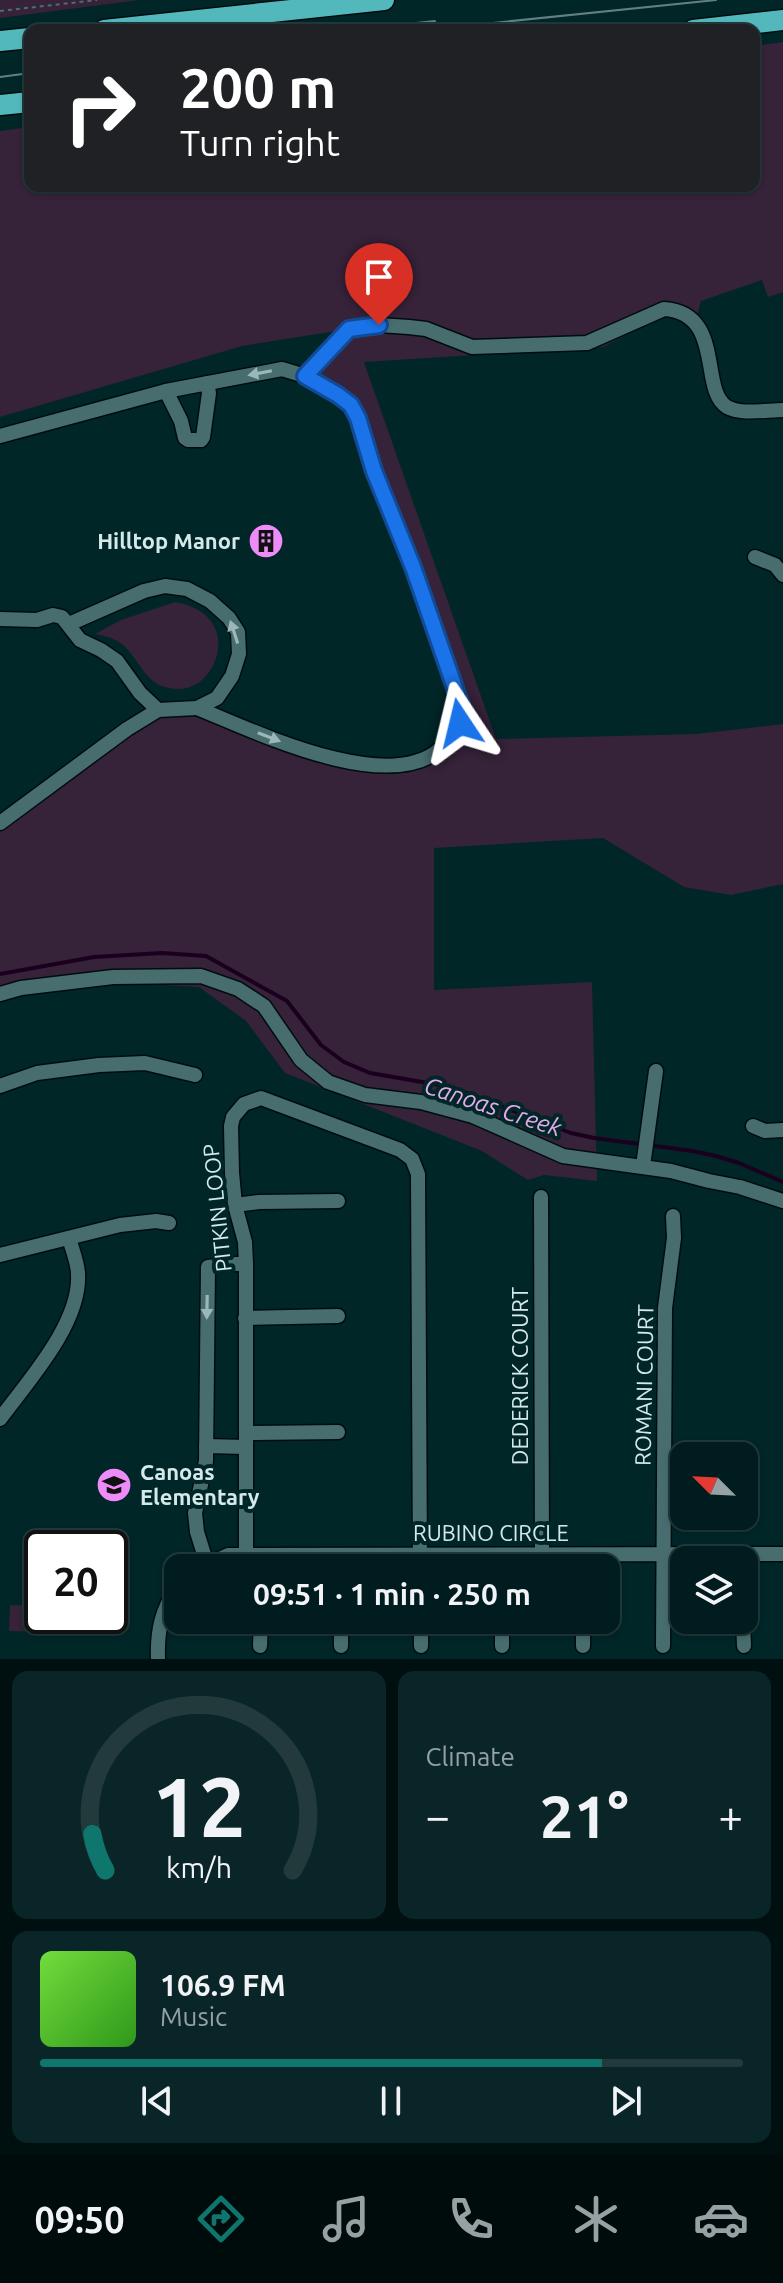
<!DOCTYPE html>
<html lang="en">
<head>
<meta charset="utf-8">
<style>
	:root { --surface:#001c1e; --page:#0a2527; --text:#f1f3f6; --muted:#95a1a4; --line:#223a3c; --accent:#0f766e }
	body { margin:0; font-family:Ubuntu,sans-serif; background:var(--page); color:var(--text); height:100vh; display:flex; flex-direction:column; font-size:30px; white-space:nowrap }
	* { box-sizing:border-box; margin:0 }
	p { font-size:26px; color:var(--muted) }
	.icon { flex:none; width:44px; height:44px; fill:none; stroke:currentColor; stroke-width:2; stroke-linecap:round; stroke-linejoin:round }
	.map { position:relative; height:1659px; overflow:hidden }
	.panel { display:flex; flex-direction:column; gap:12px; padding:12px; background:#000f10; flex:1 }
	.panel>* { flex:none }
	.guide { position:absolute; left:24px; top:24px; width:736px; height:168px; border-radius:16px; box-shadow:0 2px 6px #0004,0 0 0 2px var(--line); background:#202124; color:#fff; overflow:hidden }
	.needle { width:52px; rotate:294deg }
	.buttons { position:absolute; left:670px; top:1442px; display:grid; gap:16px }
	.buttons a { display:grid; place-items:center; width:88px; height:88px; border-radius:16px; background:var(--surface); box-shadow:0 2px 6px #0004,0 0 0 2px var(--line); font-size:40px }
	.speed { position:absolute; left:24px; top:1530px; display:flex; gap:16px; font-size:40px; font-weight:700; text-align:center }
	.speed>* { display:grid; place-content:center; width:104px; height:104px; border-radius:50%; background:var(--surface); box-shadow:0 2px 6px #0004,0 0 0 2px var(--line); line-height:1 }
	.speed .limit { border:4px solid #111; border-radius:12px; background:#fff; color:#111 }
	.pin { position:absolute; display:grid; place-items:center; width:68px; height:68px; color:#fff; margin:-82px -34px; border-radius:50% 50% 50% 0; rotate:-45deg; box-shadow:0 0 8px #0007 }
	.pin .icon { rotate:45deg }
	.me { position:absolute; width:88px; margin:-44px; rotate:350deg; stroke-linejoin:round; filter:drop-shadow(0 0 6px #0008) }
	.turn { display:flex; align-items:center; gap:28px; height:168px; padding:0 24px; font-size:36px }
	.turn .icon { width:104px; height:104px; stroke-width:2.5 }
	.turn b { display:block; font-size:56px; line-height:68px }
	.big { font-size:60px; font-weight:600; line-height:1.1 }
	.panel .widget { flex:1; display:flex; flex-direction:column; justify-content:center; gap:12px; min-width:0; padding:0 28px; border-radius:16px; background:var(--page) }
	.panel .dial { align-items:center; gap:0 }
	.dial svg { height:208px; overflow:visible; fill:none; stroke:var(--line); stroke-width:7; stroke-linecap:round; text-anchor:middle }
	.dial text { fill:var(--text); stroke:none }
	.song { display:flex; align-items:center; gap:24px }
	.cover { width:96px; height:96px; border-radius:12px; background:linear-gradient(135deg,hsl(100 70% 55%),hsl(110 70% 35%)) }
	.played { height:8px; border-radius:4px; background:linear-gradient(90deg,var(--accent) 80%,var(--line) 80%) }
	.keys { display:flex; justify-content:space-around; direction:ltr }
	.heat { display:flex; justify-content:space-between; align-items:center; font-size:44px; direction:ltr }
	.panel .tiles { flex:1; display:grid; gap:12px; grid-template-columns:1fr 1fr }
	.widget:last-child { grid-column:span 2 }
	.trip { position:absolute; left:164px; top:1554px; width:456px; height:80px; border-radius:16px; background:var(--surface); box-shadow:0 2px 6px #0004,0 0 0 2px var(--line); font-weight:600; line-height:80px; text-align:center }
	.tab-bar { display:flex; height:128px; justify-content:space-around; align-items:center; background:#000b0c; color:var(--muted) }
	.tab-bar .icon { width:56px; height:56px }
	.tab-bar .active { color:var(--accent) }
	.tab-bar b { font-size:36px; color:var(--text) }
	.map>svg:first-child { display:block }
	.green { fill:#362239 }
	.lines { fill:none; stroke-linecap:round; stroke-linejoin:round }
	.stream { stroke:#1a001e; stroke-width:4 }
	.minor-casing { stroke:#000d0e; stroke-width:17 }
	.highway-casing { stroke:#000d0e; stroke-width:23 }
	.path { stroke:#4e6e6f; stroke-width:2; stroke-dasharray:4 4; stroke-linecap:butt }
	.minor { stroke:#476d6e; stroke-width:14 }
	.highway { stroke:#53b8bc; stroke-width:20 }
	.tram { stroke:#628082; stroke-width:2 }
	.oneway { fill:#9cb7b8 }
	.route-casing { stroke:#114b97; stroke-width:20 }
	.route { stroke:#1a73e8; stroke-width:14 }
	.labels { text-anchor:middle; stroke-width:8; stroke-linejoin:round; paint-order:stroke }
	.poi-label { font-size:22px; font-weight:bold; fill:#d5e9ea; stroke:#002628; text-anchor:end }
	.street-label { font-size:22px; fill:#d5e9ea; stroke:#002628 }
	.water-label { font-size:24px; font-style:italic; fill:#e3aaea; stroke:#002628 }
</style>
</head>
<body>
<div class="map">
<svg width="783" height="1659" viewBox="0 0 783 1659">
	<rect width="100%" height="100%" fill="#002628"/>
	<!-- green -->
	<g class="green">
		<path d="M0 0H140L0 18Z"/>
		<path d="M783 42V292L768 297 762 280 701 301 696 319 666 314 603 347 364 362 496 739 696 734 783 724V884L731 895 684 887 603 838 434 848V990L592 982 597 1181 544 1175 528 1180 482 1151 285 1073 246 1021 199 987 114 982 22 995 0 1001V823L158 710 197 708 348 762 432 756 460 723 352 405 305 376 349 329 242 346 0 417V131L30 127V186H754V46Z"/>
		<path d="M175 602C190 605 204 610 212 623 229 647 210 688 180 689 149 689 145 670 128 650 120 640 107 636 95 634L121 620Z"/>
		<path d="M10 1605 42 1606V1616H57V1632L9 1631Z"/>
	</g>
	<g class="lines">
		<!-- stream -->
		<path class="stream" d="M0 974 94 957 162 953 206 956 287 1001 321 1045 344 1062 370 1073 451 1087 571 1133 594 1138 693 1151 716 1156 739 1163 783 1182"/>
		<defs>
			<g id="minor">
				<path d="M305 376 349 329 379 325 409 327 426 329 472 347 587 343 664 309C725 313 699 390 727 407 741 415 767 410 783 410"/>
				<path d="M166 391 181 421 185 438 188 440H201L203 437 209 393 207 383"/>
				<path d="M0 436 166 391 282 369 305 376 338 395 351 405 358 418 374 471 413 567 462 708C460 727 454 738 439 750 385 795 254 731 197 708"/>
				<path d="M755 557 775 565 783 575"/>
				<path d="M0 619 37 620 53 615 62 617 80 640 101 650 117 661 140 693 158 710"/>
				<path d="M0 823 127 729 158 710 197 708 217 698 232 676 239 654 238 632 229 618 210 601 187 589 165 586 144 591 69 624"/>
				<path d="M0 994 21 988 113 977 201 976 238 989 264 1006 301 1060 328 1082 365 1095 421 1102 473 1116 563 1156 671 1171 709 1181 740 1187 783 1201"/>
				<path d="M0 1086 37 1073 99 1065 145 1063 195 1075"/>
				<path d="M753 1126 765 1131 783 1130"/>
				<path d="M643 1166 656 1071"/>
				<path d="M541 1197 542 1554"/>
				<path d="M235 1205 259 1202 338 1201"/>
				<path d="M0 1255 120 1225 156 1221 169 1223"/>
				<path d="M245 1318 338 1316"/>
				<path d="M0 1419C28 1381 81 1323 78 1274 78 1263 72 1249 69 1238"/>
				<path d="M246 1433 338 1432"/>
				<path d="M206 1446 246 1447"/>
				<path d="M246 1555V1264L245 1242 235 1205 232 1173 231 1126 233 1117 244 1104 261 1098 400 1150 412 1159 418 1174 420 1568"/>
				<path d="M207 1564 197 1532 195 1513 206 1461 208 1267 231 1264H246"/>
				<path d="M201 1568 228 1555H246L783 1554"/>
				<path d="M421 1620V1646"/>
				<path d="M502 1620V1646"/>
				<path d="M583 1620V1646"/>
				<path d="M743 1620 744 1646"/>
				<path d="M260 1646 261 1620"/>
				<path d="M341 1646V1620"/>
				<path d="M663 1646 665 1308 674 1238 673 1216"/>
				<path d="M158 1659C157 1633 161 1609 178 1587"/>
			</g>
			<g id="highway">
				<path d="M104 30 384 0"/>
				<path d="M693 30 783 20"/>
				<path d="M0 41 30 38"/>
				<path d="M0 105 30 102"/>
			</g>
		</defs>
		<!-- minor casing -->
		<use href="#minor" class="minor-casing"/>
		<!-- highway casing -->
		<use href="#highway" class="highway-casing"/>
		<!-- path -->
		<path class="path" d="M0 11 97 0"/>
		<!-- minor -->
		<use href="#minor" class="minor"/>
		<!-- highway -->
		<use href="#highway" class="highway"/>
		<!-- tram -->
		<g class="tram">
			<path d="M350 30 435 21"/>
			<path d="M424 30 716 0"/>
			<path d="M0 77 30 73"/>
		</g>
	</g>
	<!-- one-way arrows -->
	<defs><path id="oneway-solid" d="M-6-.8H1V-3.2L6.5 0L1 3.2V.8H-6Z" transform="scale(2)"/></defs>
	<g class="oneway">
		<use href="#oneway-solid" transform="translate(260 373) rotate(169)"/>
		<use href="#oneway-solid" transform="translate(234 632) rotate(-108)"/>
		<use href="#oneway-solid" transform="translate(269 737) rotate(21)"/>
		<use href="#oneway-solid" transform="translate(207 1307) rotate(91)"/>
	</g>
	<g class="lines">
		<defs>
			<path id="route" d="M379 325 349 329 305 376 338 395 351 405 358 418 374 471 413 567 462 708 460 723"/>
		</defs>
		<!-- route casing -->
		<use href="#route" class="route-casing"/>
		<!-- route -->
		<use href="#route" class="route"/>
	</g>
	<!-- icons -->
	<defs>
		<symbol id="building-disc" viewBox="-11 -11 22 22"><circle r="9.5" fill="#ed8cf9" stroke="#002628"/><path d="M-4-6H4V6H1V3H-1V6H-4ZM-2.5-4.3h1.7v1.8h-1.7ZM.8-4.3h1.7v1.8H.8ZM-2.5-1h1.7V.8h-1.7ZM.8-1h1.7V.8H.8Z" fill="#111"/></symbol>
		<symbol id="school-disc" viewBox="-11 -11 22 22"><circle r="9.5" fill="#ed8cf9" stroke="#002628"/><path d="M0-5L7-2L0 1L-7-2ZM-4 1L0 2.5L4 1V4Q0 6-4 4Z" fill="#111"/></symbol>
	</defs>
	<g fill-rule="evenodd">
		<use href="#building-disc" x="246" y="521" width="40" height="40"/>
		<use href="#school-disc" x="94" y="1465" width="40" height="40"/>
	</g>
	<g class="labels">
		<!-- poi labels -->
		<g class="poi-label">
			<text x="240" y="549">Hilltop Manor</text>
			<text x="140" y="1480" text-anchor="start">Canoas<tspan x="140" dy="25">Elementary</tspan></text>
		</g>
		<!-- street labels -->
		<g class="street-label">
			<text transform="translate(217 1208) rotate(-96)" y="8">PITKIN LOOP</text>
			<text transform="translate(520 1376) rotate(-90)" y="8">DEDERICK COURT</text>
			<text transform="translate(644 1385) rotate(-89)" y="8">ROMANI COURT</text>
			<text x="491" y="1541">RUBINO CIRCLE</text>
		</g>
		<!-- water labels -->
		<g class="water-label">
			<text transform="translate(493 1107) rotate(18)" y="8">Canoas Creek</text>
		</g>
	</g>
</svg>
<div class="buttons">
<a><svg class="needle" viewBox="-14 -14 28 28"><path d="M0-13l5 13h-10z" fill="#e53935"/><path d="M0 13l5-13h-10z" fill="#95a1a4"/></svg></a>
<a><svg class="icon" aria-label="layers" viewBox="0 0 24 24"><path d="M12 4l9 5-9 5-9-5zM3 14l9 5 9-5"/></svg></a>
</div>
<div class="speed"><div class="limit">20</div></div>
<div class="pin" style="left:379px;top:325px;background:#d93025"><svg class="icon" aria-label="arrive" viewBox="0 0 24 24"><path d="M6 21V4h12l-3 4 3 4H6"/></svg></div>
<svg class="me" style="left:460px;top:723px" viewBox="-20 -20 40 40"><path d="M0-17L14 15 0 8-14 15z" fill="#1a73e8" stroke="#fff" stroke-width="4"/></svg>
<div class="trip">09:51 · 1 min · 250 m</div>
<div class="guide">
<div class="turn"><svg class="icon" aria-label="right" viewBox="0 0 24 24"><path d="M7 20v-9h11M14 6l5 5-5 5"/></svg><div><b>200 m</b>Turn right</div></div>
</div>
</div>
<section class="panel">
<div class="tiles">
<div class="widget dial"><svg viewBox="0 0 100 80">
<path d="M14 69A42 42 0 1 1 86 69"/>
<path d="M14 69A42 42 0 0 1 9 55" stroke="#0f766e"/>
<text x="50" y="56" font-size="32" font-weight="700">12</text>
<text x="50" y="72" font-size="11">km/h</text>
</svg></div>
<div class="widget"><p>Climate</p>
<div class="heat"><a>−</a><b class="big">21°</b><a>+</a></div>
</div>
<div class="widget">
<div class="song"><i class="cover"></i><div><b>106.9 FM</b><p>Music</p></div></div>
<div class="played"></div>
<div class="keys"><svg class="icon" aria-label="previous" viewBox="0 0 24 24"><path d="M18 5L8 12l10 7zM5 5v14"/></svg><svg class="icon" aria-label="pause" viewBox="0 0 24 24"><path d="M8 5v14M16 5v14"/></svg><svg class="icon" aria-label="next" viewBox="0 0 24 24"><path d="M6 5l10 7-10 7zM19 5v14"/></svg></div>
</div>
</div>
</section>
<nav class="tab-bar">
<b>09:50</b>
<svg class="icon active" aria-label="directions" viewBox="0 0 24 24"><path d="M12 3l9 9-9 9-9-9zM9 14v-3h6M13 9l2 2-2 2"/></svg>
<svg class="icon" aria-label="music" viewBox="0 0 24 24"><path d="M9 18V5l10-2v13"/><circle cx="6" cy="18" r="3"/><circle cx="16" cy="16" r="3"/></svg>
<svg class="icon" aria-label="phone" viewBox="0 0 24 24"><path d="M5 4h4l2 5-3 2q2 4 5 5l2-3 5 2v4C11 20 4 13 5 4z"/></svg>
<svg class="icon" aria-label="climate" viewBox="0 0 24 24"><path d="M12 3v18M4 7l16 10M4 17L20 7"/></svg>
<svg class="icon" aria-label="car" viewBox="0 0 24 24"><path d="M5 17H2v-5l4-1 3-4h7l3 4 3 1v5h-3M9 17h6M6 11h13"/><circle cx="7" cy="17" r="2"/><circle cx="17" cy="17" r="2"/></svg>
</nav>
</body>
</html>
